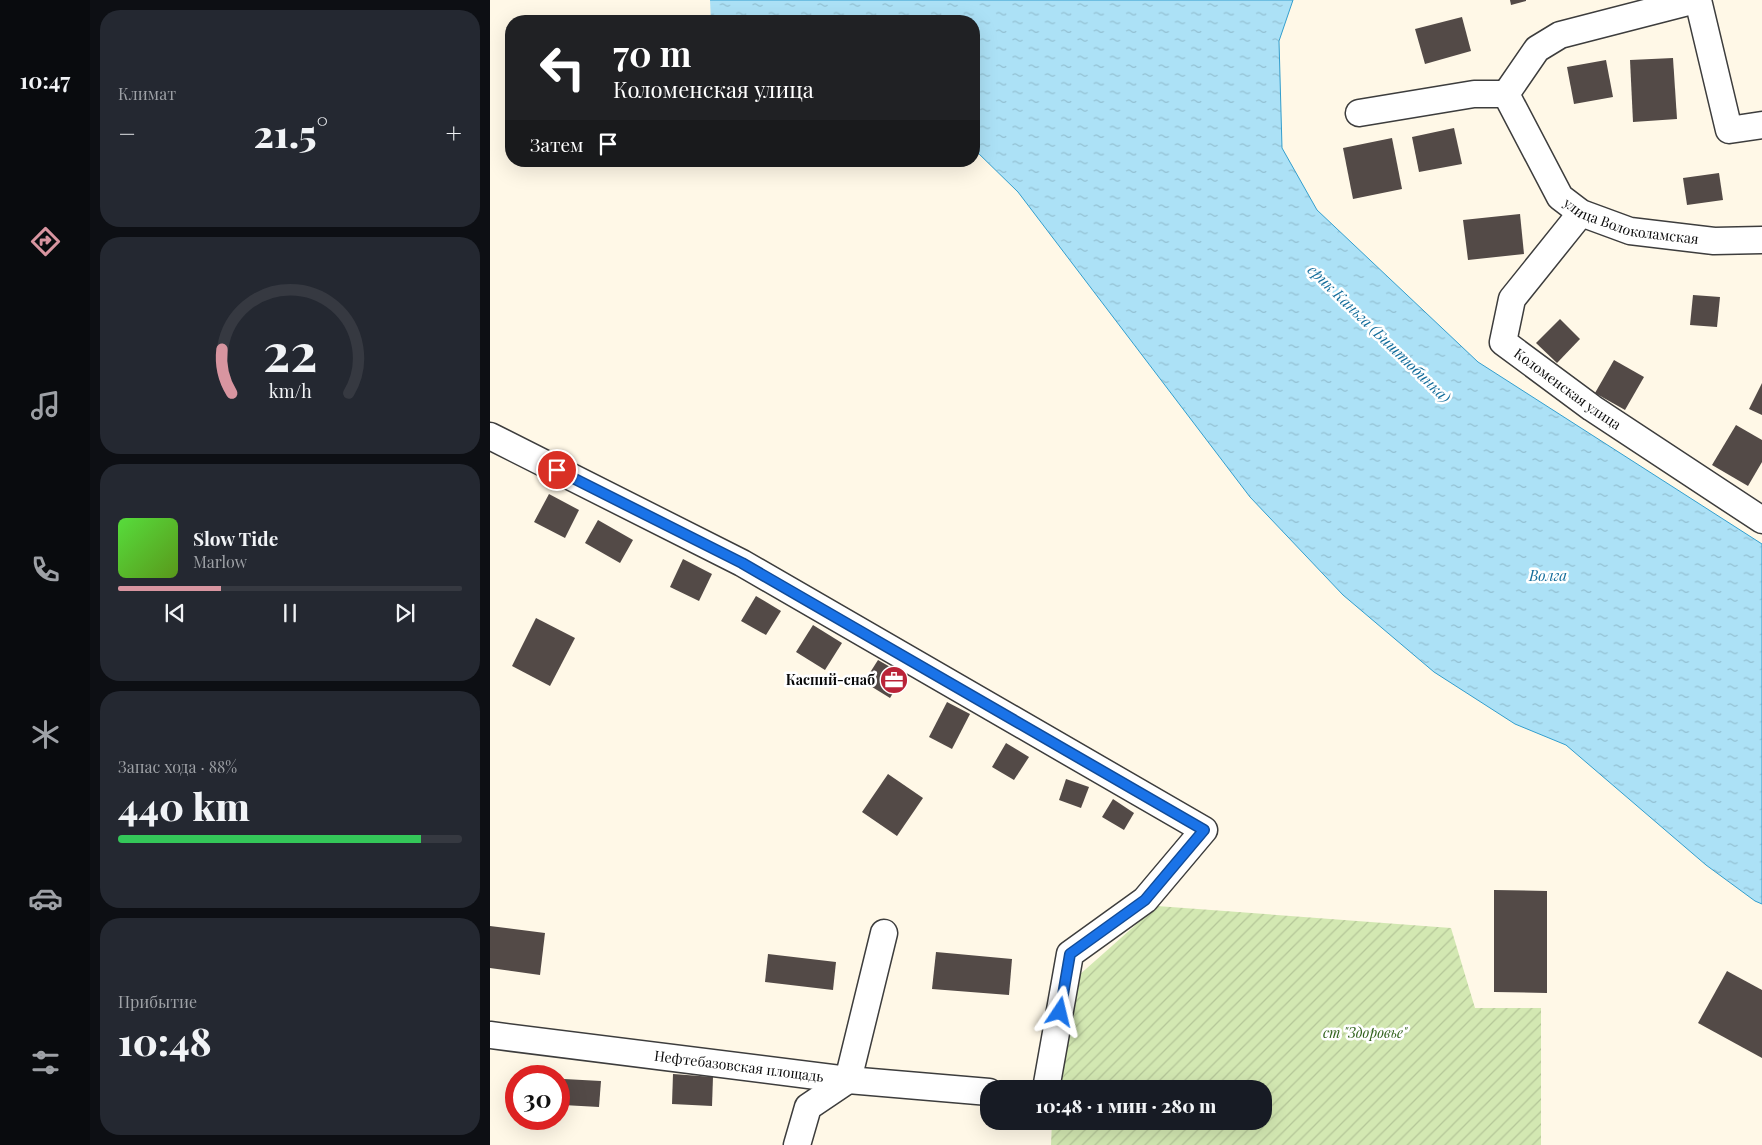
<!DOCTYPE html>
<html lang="ru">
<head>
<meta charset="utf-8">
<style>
	:root { --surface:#171b24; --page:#242831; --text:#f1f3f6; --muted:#9ea1a6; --line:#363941; --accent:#d895a0 }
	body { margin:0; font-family:"Playfair Display",serif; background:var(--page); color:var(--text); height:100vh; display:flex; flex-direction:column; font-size:19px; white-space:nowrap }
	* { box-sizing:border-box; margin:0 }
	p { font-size:16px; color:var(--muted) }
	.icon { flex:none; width:28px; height:28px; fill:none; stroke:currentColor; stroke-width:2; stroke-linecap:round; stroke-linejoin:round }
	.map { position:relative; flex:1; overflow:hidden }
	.details { display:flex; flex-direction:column; gap:10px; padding:10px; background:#0d0f14; width:400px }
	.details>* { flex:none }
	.top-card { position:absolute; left:15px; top:15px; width:475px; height:152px; border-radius:20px; box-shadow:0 5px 20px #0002; background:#202124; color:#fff; overflow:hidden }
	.speed { position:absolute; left:15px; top:1065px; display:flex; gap:10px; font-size:25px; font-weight:700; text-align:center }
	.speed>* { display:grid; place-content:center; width:65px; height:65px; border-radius:50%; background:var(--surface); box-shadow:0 5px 20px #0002; line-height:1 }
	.speed .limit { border:8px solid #d22; background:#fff; color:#111 }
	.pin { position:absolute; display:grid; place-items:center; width:42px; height:42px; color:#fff; margin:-21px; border:2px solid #fff; border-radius:50%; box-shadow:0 1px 5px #0007 }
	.me { position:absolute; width:55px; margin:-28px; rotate:10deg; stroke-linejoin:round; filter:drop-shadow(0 0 4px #0008) }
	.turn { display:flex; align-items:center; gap:18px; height:105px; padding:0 25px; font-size:22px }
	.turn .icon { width:65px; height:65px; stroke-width:2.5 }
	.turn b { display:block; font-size:35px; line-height:42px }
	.then { display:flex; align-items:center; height:48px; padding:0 25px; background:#0003; gap:10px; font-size:19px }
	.big { font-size:38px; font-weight:800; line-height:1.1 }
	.details .tile { flex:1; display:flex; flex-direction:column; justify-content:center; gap:8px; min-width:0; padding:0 18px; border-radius:20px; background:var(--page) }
	.details .dial { align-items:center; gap:0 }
	.dial svg { height:130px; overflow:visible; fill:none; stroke:var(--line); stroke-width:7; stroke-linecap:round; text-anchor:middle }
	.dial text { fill:var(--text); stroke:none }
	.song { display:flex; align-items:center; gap:15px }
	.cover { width:60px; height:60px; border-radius:8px; background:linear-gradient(135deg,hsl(110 70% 55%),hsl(90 70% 35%)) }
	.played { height:5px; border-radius:2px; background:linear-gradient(90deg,var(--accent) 30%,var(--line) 30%) }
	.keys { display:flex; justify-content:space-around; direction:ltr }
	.heat { display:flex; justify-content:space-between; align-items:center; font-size:28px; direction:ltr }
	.charge { height:8px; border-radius:4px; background:linear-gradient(90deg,#34c759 88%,var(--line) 0) }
	.trip { position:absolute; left:490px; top:1080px; width:292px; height:50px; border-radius:20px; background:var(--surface); box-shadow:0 5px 20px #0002; font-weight:800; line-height:50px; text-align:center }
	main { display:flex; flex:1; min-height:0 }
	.tab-bar { display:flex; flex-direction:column; width:90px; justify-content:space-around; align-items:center; background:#090b0e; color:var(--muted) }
	.tab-bar .icon { width:35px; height:35px }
	.tab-bar .active { color:var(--accent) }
	.tab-bar b { font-size:22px; color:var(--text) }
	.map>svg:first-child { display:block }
	.garden { fill:url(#garden-furrows) }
	.water { fill:url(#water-ripples); stroke:#339ecd }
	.pier { fill:#fff8e7 }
	.building { fill:#534a47 }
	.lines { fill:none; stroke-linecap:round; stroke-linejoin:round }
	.street-casing { stroke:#3d3d3d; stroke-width:29 }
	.street { stroke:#fff; stroke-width:26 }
	.route-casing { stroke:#114b97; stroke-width:12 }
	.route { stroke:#1a73e8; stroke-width:9 }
	.labels { text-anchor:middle; stroke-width:5; stroke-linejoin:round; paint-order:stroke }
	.street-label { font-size:14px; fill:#0a0a0a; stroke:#fff }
	.poi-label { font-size:14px; font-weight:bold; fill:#0a0a0a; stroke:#fff; text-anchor:end }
	.park-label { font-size:14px; font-style:italic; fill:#30611b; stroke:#fff }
	.water-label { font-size:15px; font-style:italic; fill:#146d9b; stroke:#fff }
</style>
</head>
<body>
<main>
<nav class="tab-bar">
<b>10:47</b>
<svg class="icon active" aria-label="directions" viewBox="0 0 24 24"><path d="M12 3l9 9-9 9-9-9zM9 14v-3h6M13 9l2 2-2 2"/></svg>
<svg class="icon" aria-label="music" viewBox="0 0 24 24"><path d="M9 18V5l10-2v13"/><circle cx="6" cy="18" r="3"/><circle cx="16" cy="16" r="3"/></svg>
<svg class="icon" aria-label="phone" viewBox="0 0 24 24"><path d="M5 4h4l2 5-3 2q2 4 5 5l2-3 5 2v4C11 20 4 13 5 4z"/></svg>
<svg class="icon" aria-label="climate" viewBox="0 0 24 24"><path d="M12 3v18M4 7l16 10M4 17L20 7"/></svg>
<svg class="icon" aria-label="car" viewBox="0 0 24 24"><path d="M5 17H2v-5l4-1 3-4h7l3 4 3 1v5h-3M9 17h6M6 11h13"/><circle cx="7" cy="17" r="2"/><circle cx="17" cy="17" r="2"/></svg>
<svg class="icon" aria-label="filters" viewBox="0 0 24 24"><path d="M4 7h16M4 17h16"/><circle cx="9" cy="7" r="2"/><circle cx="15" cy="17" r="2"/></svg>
</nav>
<section class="details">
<div class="tile"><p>Климат</p>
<div class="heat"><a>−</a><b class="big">21.5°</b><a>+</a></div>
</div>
<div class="tile dial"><svg viewBox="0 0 100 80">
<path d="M14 69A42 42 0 1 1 86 69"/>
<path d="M14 69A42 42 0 0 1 8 42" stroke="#d895a0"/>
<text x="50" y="56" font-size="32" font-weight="700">22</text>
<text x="50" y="72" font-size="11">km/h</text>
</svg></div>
<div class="tile">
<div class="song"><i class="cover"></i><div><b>Slow Tide</b><p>Marlow</p></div></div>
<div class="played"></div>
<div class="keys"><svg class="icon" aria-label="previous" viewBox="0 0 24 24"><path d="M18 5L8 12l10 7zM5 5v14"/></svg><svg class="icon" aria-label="pause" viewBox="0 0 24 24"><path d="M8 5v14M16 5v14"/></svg><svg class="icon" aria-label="next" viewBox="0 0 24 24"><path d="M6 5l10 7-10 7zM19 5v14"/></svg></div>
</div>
<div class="tile"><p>Запас хода · 88%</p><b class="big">440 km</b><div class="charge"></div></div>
<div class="tile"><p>Прибытие</p><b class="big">10:48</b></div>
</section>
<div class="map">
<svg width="1272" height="1145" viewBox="0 0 1272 1145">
	<defs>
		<pattern id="garden-furrows" width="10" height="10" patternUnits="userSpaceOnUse" patternTransform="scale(1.25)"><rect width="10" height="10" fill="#d3e8b2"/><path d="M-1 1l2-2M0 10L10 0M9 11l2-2" fill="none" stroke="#b4c698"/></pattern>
		<pattern id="water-ripples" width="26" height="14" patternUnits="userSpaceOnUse" patternTransform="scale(1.25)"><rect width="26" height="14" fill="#ace1f6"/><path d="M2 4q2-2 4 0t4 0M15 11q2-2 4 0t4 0" fill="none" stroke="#93c0d2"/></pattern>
	</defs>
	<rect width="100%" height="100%" fill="#fff8e7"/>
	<!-- garden -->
	<path class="garden" d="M667 906 961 928 985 1008H1051V1145H561L562 1121H774V1089H564L570 992Z"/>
	<!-- water -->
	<path class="water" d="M189 0H803L789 41 792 148 827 210 988 362 1272 544V904L1265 901 1216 865 1076 745 1025 724 944 672 853 595 760 497 528 192 484 149V21H209Z"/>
	<!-- pier -->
	<path class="pier" d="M186 0H220L221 21H205Z"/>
	<!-- building -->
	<g class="building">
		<path d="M1020 0H1036V1L1021 5Z"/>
		<path d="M972 17 981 51 935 64 925 29Z"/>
		<path d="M1183 58 1187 119 1143 122 1140 60Z"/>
		<path d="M1116 60 1123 97 1084 104 1077 67Z"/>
		<path d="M964 128 972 164 929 172 922 137Z"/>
		<path d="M902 138 912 189 863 199 853 148Z"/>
		<path d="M1229 173 1233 200 1197 205 1193 178Z"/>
		<path d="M1030 214 1034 254 978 260 973 220Z"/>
		<path d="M1203 295 1230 297 1227 327 1200 325Z"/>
		<path d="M1070 319 1090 339 1067 363 1046 343Z"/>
		<path d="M1124 360 1154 377 1135 410 1105 393Z"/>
		<path d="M1272 383V415L1259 409Z"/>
		<path d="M1246 425 1272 440V462L1258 486 1222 465Z"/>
		<path d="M59 494 89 510 75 538 44 522Z"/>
		<path d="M108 520 143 540 130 563 95 543Z"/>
		<path d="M193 559 222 574 209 601 180 587Z"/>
		<path d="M266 596 291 611 276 635 251 621Z"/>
		<path d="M46 618 85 638 60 686 22 666Z"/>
		<path d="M323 625 352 643 335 670 306 652Z"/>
		<path d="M388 660 414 675 400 698 374 682Z"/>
		<path d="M457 702 480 714 462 749 439 737Z"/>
		<path d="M516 743 539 757 524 780 502 767Z"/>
		<path d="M398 774 433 798 407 836 372 812Z"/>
		<path d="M576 779 599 787 591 808 569 800Z"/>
		<path d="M623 799 644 813 634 830 612 817Z"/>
		<path d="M1004 890 1057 891V993L1004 992Z"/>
		<path d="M0 926 55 933 50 975 0 968Z"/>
		<path d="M446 952 522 959 519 995 442 989Z"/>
		<path d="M278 954 346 962 343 990 275 982Z"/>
		<path d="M1237 971 1272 990V1058L1208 1023Z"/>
		<path d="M183 1074 223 1077 222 1106 182 1104Z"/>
		<path d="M74 1079 111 1081 109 1107 73 1105Z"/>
	</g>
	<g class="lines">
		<defs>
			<g id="street">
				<path d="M1208 0 1239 130 1272 125"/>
				<path d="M1016 94 1047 49 1070 35 1206 0"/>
				<path id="s1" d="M869 113 984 94H1016L1070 197 1091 213 1140 231 1224 241 1272 240"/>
				<path id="s2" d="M1091 213 1022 299 1013 342 1102 408 1272 520"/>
				<path d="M0 436 252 563 714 830 655 900 580 954 556 1089"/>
				<path id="s3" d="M0 1035 358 1080 499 1092"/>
				<path d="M307 1145 318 1107 358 1080 394 933"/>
			</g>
		</defs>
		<!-- street casing -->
		<use href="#street" class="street-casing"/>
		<!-- street -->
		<use href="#street" class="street"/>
	</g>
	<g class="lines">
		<defs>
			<path id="route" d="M67 470 252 563 714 830 655 900 580 954 570 1012"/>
		</defs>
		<!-- route casing -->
		<use href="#route" class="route-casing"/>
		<!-- route -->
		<use href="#route" class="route"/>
	</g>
	<!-- icons -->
	<defs>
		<symbol id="office-disc" viewBox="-11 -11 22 22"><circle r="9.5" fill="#ba2338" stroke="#fff"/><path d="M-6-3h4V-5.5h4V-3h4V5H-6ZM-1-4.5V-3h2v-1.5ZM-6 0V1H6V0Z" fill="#fff"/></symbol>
	</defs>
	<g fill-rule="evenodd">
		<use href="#office-disc" x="388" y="664" width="32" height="32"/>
	</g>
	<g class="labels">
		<!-- street labels -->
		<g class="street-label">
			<text dy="5" stroke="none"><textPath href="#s1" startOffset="342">улица Волоколамская</textPath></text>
			<text dy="5" stroke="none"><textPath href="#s2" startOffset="234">Коломенская улица</textPath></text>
			<text dy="5" stroke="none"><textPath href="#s3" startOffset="251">Нефтебазовская площадь</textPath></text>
		</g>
		<!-- poi labels -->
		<g class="poi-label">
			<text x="385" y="685">Каспий-снаб</text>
		</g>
		<!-- park labels -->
		<g class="park-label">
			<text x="875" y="1038">ст "Здоровье"</text>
		</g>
		<!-- water labels -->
		<g class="water-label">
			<text transform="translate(889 334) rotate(44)" y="5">ерик Каньга (Биштюбинка)</text>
			<text x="1058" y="581">Волга</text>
		</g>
	</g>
</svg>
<div class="speed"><div class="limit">30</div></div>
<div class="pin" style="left:67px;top:470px;background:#d93025"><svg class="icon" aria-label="arrive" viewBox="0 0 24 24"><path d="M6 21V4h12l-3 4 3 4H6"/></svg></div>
<svg class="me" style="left:570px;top:1012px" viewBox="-20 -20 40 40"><path d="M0-17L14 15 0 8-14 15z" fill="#1a73e8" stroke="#fff" stroke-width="4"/></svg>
<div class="trip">10:48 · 1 мин · 280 m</div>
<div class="top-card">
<div class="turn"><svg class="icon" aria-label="left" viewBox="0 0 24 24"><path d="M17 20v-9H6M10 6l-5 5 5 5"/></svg><div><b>70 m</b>Коломенская улица</div></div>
<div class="then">Затем<svg class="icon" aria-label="arrive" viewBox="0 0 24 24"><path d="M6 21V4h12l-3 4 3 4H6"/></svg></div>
</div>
</div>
</main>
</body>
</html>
